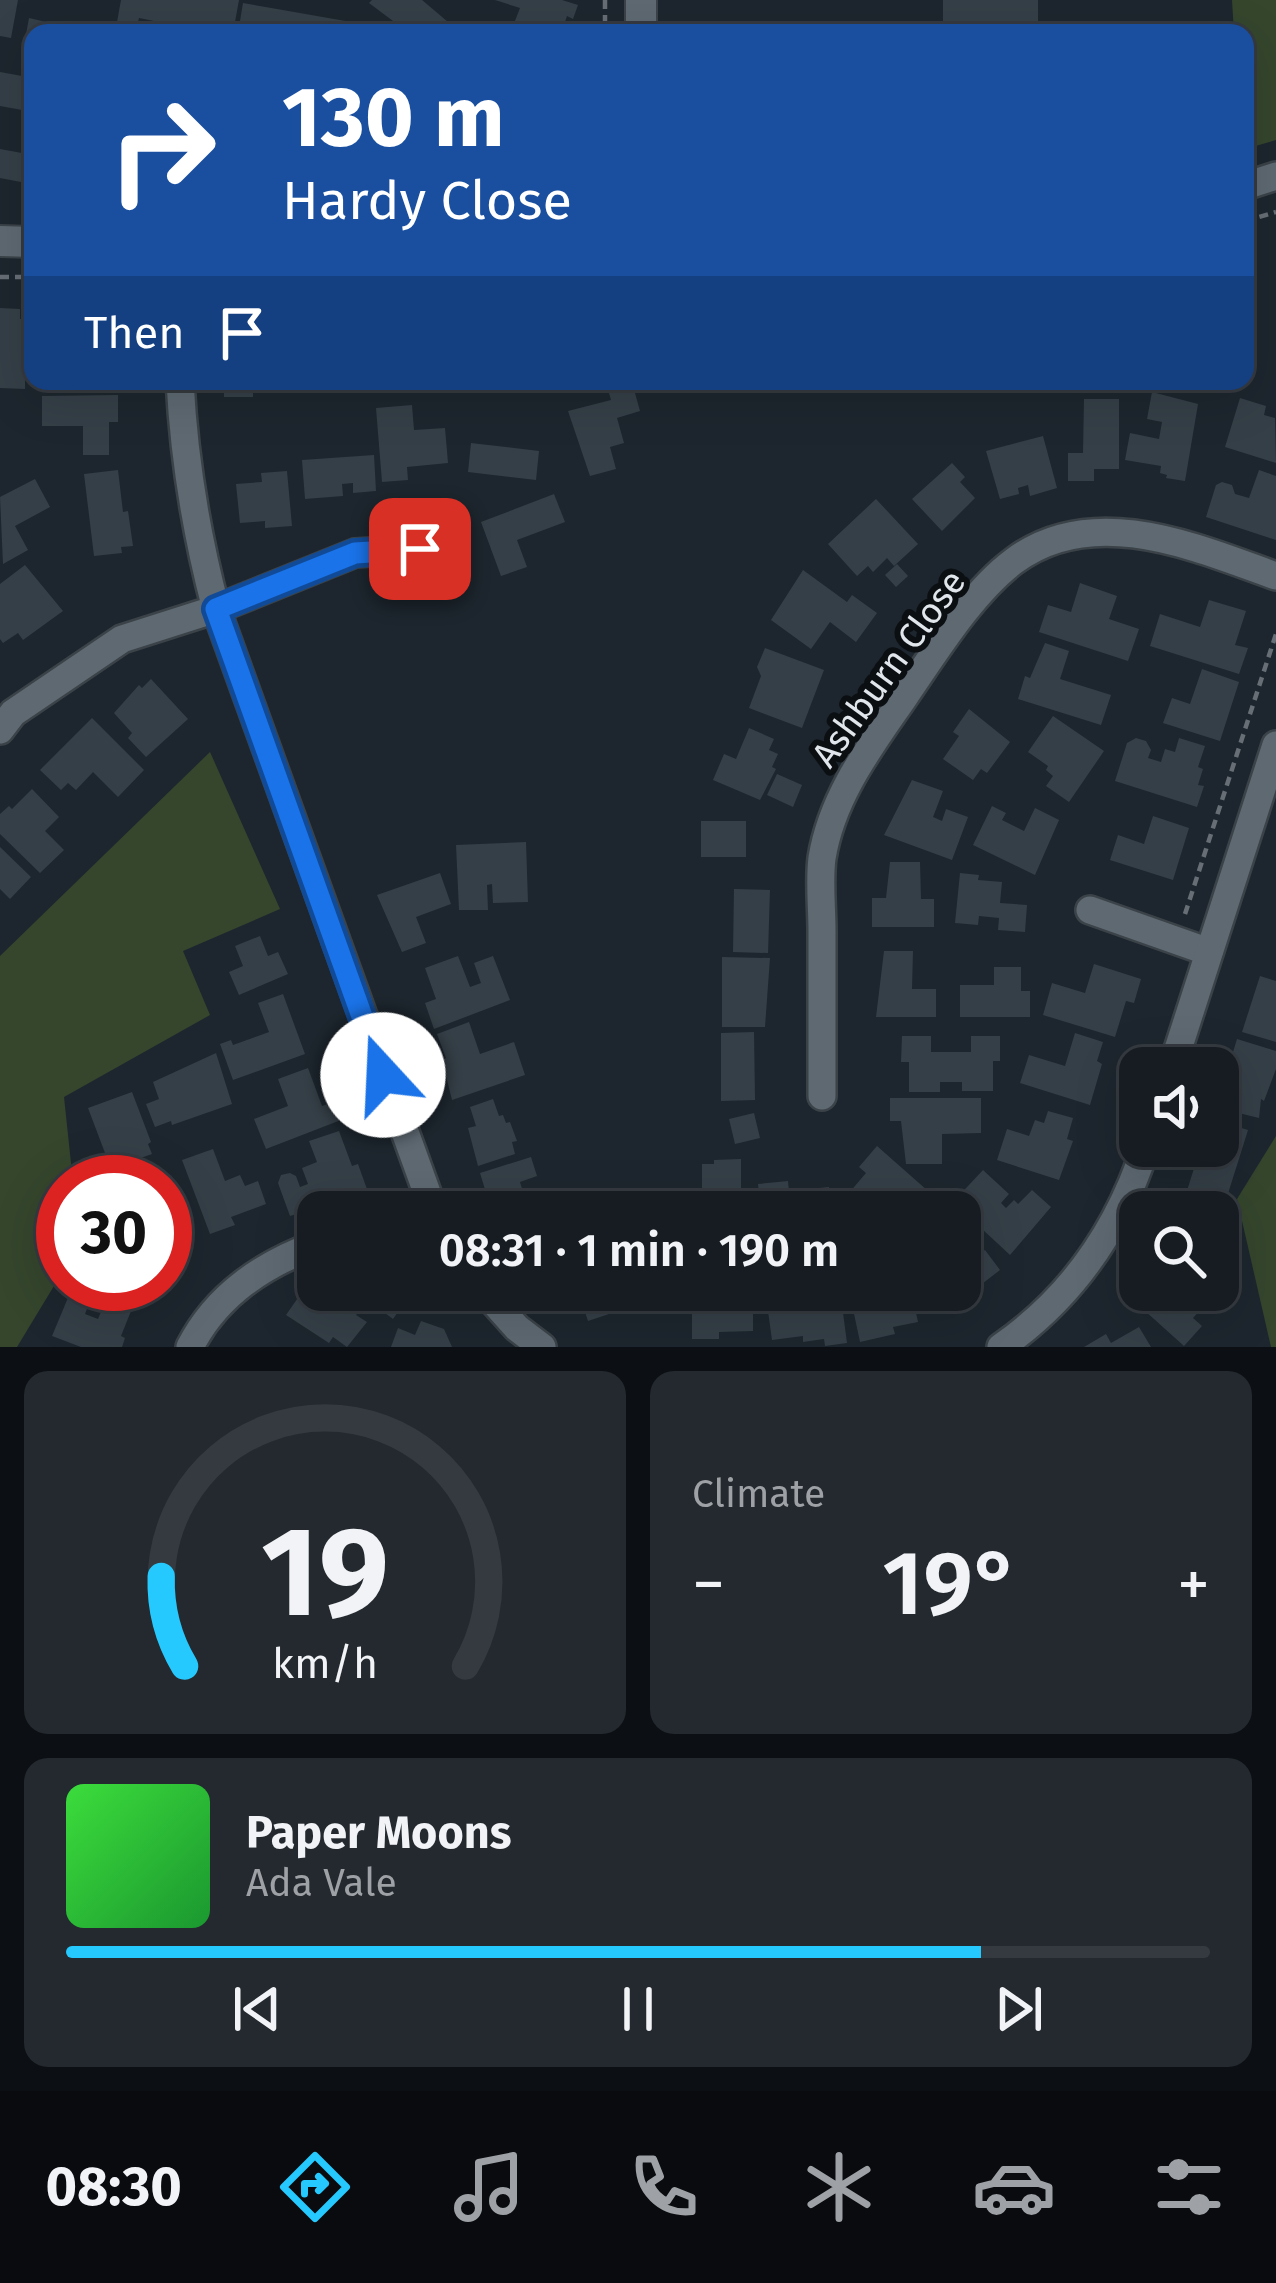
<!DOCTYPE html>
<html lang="en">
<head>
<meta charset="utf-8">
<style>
	:root { --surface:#161c22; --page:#23292f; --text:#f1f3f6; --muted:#9ea1a5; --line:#353a40; --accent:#25c9fe }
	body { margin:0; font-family:"Fira Sans",sans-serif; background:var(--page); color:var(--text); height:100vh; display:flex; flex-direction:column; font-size:45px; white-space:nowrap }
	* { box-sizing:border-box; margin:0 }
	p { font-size:39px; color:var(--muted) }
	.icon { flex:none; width:66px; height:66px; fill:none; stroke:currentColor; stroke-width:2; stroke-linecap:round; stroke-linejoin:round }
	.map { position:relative; height:1347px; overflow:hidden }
	.side { display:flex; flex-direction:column; gap:24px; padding:24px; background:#0c0f13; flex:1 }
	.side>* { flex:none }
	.top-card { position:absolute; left:24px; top:24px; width:1230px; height:366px; border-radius:24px; box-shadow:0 12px 48px #0002,0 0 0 3px var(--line); background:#1a4fa0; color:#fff; overflow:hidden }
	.controls { position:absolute; left:1119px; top:1047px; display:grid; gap:24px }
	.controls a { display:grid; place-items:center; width:120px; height:120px; border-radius:24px; background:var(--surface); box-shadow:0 12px 48px #0002,0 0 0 3px var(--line); font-size:60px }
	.speed { position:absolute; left:36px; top:1155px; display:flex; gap:24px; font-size:60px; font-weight:700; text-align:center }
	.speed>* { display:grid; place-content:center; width:156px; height:156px; border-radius:50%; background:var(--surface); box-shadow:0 12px 48px #0002,0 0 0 3px var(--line); line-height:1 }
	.speed .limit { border:18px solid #d22; background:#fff; color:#111 }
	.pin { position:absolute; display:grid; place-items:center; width:102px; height:102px; color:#fff; margin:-51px; border-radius:24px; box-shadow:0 6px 18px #0006 }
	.me { position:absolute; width:132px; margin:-66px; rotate:340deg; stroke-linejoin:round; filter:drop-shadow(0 0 9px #0008) }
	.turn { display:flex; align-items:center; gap:42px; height:252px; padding:0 60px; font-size:54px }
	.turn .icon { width:156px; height:156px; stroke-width:2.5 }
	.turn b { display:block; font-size:84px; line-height:102px }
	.then { display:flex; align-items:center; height:114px; padding:0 60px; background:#0003; gap:24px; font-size:45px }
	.big { font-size:90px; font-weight:600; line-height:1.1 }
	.side .tile { flex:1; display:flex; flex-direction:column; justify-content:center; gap:18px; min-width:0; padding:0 42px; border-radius:24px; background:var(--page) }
	.side .dial { align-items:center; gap:0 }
	.dial svg { height:312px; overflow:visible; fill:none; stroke:var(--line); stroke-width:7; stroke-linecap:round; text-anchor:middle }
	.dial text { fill:var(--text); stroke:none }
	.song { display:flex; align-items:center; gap:36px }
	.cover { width:144px; height:144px; border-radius:18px; background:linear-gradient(135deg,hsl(120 70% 55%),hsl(130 70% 35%)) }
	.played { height:12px; border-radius:6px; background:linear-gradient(90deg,var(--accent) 80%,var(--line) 80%) }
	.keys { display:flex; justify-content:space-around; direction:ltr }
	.heat { display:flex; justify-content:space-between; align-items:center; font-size:66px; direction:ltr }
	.side .tiles { flex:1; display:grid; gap:24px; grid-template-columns:1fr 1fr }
	.tile:last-child { grid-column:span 2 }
	.trip { position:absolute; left:297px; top:1191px; width:684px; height:120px; border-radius:24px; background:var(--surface); box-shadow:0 12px 48px #0002,0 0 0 3px var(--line); font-weight:600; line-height:120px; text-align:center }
	.dock { display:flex; height:192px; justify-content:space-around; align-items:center; background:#090b0e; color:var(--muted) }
	.dock .icon { width:84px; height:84px }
	.dock .active { color:var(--accent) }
	.dock b { font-size:54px; color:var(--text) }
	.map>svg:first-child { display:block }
	.green { fill:#35462d }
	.building { fill:#353f47 }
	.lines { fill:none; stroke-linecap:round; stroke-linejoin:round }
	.street-casing { stroke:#3b4349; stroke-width:32 }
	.secondary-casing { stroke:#3b4349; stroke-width:34 }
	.path { stroke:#676e75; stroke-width:4.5; stroke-dasharray:9 6; stroke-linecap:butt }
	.street { stroke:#5e6972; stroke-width:27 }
	.secondary { stroke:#5e6972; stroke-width:30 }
	.route-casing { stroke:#114b97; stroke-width:30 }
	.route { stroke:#1a73e8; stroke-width:21 }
	.labels { text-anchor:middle; stroke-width:12; stroke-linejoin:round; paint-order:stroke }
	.street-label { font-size:36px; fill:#e0e6eb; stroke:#0b0f12 }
</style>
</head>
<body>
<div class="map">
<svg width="1276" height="1347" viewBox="0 0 1276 1347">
	<rect width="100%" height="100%" fill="#1d262e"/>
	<!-- green -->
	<g class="green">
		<path d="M1232 0H1276V140L1245 149V33H1234Z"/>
		<path d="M210 752 280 909 183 951 210 1015 64 1097 73 1182H63V1271L17 1347H0V956Z"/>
		<path d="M1276 1136V1347H1271L1237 1199Z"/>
	</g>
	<!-- building -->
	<g class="building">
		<path d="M0 0H18L11 38 0 36Z"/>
		<path d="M121 0H239L233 33H213L139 18 137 26 117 22Z"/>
		<path d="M372 0H422L461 33H409L369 3Z"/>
		<path d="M495 0H562L578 5 573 19 567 16 564 25 569 27 567 33H532L513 26 520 8Z"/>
		<rect x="943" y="0" width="95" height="33"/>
		<path d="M243 3 357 23 355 33H238Z"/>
		<path d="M29 18 80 30V33H33V64L21 62Z"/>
		<path d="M0 72 33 78V112L0 106Z"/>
		<path d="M26 134 33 136V169L24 168 21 182 0 178V149L22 153Z"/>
		<path d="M0 308 20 309V319H33V355H25V389L0 388Z"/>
		<rect x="224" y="381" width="29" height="16"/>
		<path d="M936 381H968V388L936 389Z"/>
		<path d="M633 386 640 411 617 418 624 443 610 447 616 469 590 476 568 411 611 400 609 393Z"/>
		<path d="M1152 392 1198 404 1185 481 1166 478 1167 475 1160 473 1161 466 1125 460 1130 433 1159 439 1162 422 1147 419Z"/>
		<path d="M118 395V422H109V455H83V426H42V396Z"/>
		<path d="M1240 398 1266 406 1264 415 1275 418 1276 463 1225 447Z"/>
		<path d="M1084 399H1119V469H1094V481H1068V453H1083Z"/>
		<path d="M412 405 414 430 445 428 448 463 407 467 408 480 382 482 376 408Z"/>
		<path d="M1043 436 1057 488 1030 496 1028 485 1018 488 1019 494 1000 499 986 451Z"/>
		<path d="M471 443 539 451 536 480 468 472Z"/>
		<path d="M374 455 376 491 353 493V483L342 484 343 496 305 499 302 460Z"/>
		<path d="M952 463 965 477 960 482 975 498 942 531 912 499Z"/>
		<path d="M118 470 123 512 128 511 133 546 121 547 122 553 94 556 84 474Z"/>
		<path d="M1259 470 1276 476V540L1206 517 1216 485 1222 482 1232 485 1235 494 1249 498Z"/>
		<path d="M287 471 292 526 265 528V521L240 523 236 484 262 482 261 473Z"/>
		<path d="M35 479 50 507 15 526 28 550 3 564 0 497Z"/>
		<path d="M554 494 565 522 517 540 527 567 501 576 481 522Z"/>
		<path d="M876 499 918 544 894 566 887 558 873 572 868 566 857 576 828 544Z"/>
		<path d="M897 564 908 576 896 587 885 575Z"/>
		<path d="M25 565 63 611 23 640 18 633 3 643 0 639V584Z"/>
		<path d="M803 570 847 602 852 595 877 613 856 642 830 622 811 649 771 620Z"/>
		<path d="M1080 583 1117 596 1109 619 1139 629 1128 661 1039 632 1048 605 1071 612Z"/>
		<path d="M1209 600 1246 611 1235 645 1248 648 1239 674 1150 646 1160 614 1200 627Z"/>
		<path d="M1045 643 1069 651 1060 679 1111 695 1101 725 1018 699 1025 676 1030 678Z"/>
		<path d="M765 648 824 670 802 728 749 708 761 676 757 667Z"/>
		<path d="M1202 669 1239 682 1220 741 1163 723 1172 698 1190 704Z"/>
		<path d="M151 679 188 719 146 757 128 738 132 733 114 713 139 685 142 688Z"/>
		<path d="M969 709 1010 742 987 773 981 769 973 780 943 759 959 736 953 732Z"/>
		<path d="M1053 716 1104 751 1069 802 1046 786 1053 776 1046 770 1048 766 1028 752Z"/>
		<path d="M92 718 144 770 118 797 93 772 76 790 68 783 61 790 40 770Z"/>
		<path d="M749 728 774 739 769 750 778 754 772 767 776 769 760 800 713 780 724 754 736 759Z"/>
		<path d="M1136 738 1146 741 1151 750 1148 758 1161 762 1165 749 1175 752 1179 738 1205 746 1198 767 1203 769 1198 785 1204 786 1197 807 1115 781 1127 743Z"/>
		<path d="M777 774 802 785 793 807 767 795Z"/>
		<path d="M912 780 943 791 933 817 942 821 946 809 968 817 952 860 884 835Z"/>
		<path d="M32 789 59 817 45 831 64 850 40 873 0 834V814L9 806 12 809Z"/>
		<path d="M992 806 1006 813 1002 820 1024 831 1035 808 1059 820 1035 875 973 845Z"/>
		<path d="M1153 816 1189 828 1173 880 1110 860 1118 835 1144 844Z"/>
		<rect x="701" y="821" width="45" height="36"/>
		<path d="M526 842 528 902 493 903 492 884 487 885 488 910H459L456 845Z"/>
		<path d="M0 847 31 877 10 899 0 889Z"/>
		<path d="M890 862H920L921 899H934V927H872V898H886Z"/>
		<path d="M440 873 451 904 416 917 426 943 402 952 377 895Z"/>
		<path d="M960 873 979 875 978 880 1002 882 1000 903 1027 905 1025 932 998 930 999 918 979 916 978 925 955 923Z"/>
		<path d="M734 889 770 890 768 953 733 952Z"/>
		<path d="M260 936 268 956 278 952 288 974 239 995 229 972 243 966 235 946Z"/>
		<path d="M884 951H913L912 989H936V1017H876Z"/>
		<path d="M458 956 470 987 481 983 474 963 493 956 510 1000 434 1029 425 1003 436 999 425 968Z"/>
		<path d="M722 957 770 958 765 1027H722Z"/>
		<path d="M1094 964 1141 979 1134 1003 1126 1001 1115 1037 1043 1015 1052 983 1085 993Z"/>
		<path d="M994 967H1021V991H1030V1017H960V985H994Z"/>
		<path d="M1260 976 1276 981V1042L1242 1032Z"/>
		<path d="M283 994 305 1054 233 1080 220 1044 231 1040 233 1045 269 1032 258 1003Z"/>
		<path d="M469 1022 480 1054 514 1042 525 1075 452 1100 442 1060 446 1058 437 1034Z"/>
		<path d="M754 1032 755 1100 721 1101V1033Z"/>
		<path d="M1075 1033 1103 1042 1097 1061 1102 1064 1090 1105 1020 1083 1029 1055 1065 1066Z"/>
		<path d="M902 1036H931V1052H971V1036H1000V1061H993V1091H962V1082H940V1092H909V1062H901Z"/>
		<path d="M1237 1039 1276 1051V1069L1264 1101 1261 1099 1259 1118 1218 1108V1086L1223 1083 1227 1061 1230 1062Z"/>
		<path d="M216 1053 232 1104 172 1125 171 1121 155 1127 146 1104 159 1099 153 1082Z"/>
		<path d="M308 1068 322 1106 334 1102 341 1120 266 1149 254 1119 288 1106 278 1079Z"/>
		<path d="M132 1092 151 1142 148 1144 152 1154 132 1161 138 1178 116 1182 88 1108Z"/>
		<path d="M890 1098H981V1133L942 1134V1164H906L901 1121H890Z"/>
		<path d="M493 1099 499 1116 503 1115 506 1123 510 1122 517 1141 512 1142 515 1154 478 1166 468 1128 476 1126 470 1107Z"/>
		<path d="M1048 1111 1073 1118 1067 1139 1073 1141 1059 1180 997 1160 1007 1129 1029 1136 1035 1120 1044 1123Z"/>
		<path d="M754 1113 760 1138 735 1144 729 1119Z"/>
		<path d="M1218 1121 1248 1130 1226 1200 1214 1196 1211 1205 1185 1197 1201 1146H1218Z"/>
		<path d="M339 1131 352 1166 358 1164 368 1192 348 1199 350 1203 305 1219 303 1212 290 1216 278 1183 281 1175 290 1173 296 1176 300 1187 308 1184 302 1168 317 1162 309 1141Z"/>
		<path d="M877 1146 928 1191 910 1212H903L890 1200 880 1212H856L843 1200 866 1173 859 1167Z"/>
		<path d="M213 1149 225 1181 240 1175 245 1186 258 1181 266 1204 231 1217 235 1225 210 1234 182 1160Z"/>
		<path d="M531 1157 537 1176 520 1182 529 1212H500L497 1203 490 1206 480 1173Z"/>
		<path d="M741 1159V1196H735V1206H714V1212H689V1188H702V1164H714V1160Z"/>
		<path d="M983 1170 1009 1194 1001 1203 1006 1208 1014 1200 1018 1204 1032 1190 1051 1207 1010 1255 953 1202Z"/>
		<path d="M788 1181 789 1191 829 1187 831 1212H761L758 1184Z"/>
		<path d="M165 1200 189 1262 165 1271Z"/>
		<path d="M985 1250 1000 1270 948 1310 934 1290H960V1268Z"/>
		<path d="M110 1290 135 1301 121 1336 125 1338 122 1347H81L52 1336 70 1293 90 1301 85 1314 98 1319Z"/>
		<path d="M328 1290H410L412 1292 393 1319 373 1304 370 1308 364 1304 356 1315 367 1322 347 1347 333 1337 329 1343 286 1315 302 1292 314 1301Z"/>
		<path d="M557 1290H607L615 1312 588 1321 581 1300 576 1296 572 1301Z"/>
		<path d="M692 1290 753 1294V1331L719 1332V1339H692Z"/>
		<path d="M806 1290H840L847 1343 825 1346 824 1339 803 1342V1336L772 1340 767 1304 807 1299Z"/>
		<path d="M849 1290H911L918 1322 893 1327 895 1334 860 1342Z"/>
		<path d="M1144 1290H1208V1301L1193 1318 1202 1326 1184 1346 1134 1301Z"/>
		<path d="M421 1321 444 1329 452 1347H391L398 1328 415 1335Z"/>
		<path d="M1139 1327 1151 1347H1084L1106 1334 1111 1343Z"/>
	</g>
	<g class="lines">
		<defs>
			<g id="street">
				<path d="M1245 186 1276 176"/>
				<path d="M180 381C184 460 196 533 216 609L434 1212"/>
				<path d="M0 730 13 713 122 639 216 609 355 553 420 549"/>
				<path d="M1090 910 1209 952"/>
				<path d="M1172 1068 1276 745"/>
				<path d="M822 1096C822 1041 822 986 822 931 822 907 819 881 822 858 832 796 870 747 905 696 934 654 972 592 1014 561 1093 502 1195 547 1276 576"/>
				<path d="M483 1290 517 1328 542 1347"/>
				<path d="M190 1347C217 1294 264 1264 318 1244"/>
				<path d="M1001 1347C1073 1297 1119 1229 1146 1146"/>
			</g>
			<g id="secondary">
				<path d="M641 33V0"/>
				<path d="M0 241 33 242"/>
			</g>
		</defs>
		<!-- street casing -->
		<use href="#street" class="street-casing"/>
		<!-- secondary casing -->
		<use href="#secondary" class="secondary-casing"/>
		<!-- path -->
		<g class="path">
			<path d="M605 0V33"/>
			<path d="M1245 221 1276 212"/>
			<path d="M0 277H33"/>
			<path d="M1185 914 1276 634"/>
		</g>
		<!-- street -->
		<use href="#street" class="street"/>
		<!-- secondary -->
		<use href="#secondary" class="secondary"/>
	</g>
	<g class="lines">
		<defs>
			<path id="route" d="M383 1075 216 609 355 553 420 549"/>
		</defs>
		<!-- route casing -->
		<use href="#route" class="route-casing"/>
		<!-- route -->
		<use href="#route" class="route"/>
	</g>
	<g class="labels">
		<!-- street labels -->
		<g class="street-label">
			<text transform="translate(888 668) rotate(-54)" y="13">Ashburn Close</text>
		</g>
	</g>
</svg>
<div class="controls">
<a><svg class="icon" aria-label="sound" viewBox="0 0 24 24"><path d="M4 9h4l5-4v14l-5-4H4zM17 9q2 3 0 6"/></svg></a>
<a><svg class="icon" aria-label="search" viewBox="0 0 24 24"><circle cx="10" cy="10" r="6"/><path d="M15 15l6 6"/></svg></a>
</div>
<div class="speed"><div class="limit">30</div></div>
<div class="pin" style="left:420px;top:549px;background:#d93025"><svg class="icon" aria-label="arrive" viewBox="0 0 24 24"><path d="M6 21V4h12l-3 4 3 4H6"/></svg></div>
<svg class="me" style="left:383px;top:1075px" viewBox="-20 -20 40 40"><circle r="19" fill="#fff"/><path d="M0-13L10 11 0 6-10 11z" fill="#1a73e8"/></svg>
<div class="trip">08:31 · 1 min · 190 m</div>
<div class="top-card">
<div class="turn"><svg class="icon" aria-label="right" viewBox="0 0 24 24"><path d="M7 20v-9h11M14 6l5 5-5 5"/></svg><div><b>130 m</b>Hardy Close</div></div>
<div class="then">Then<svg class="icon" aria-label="arrive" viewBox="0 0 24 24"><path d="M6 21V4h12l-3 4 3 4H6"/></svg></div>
</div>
</div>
<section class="side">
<div class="tiles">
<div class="tile dial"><svg viewBox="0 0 100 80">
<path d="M14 69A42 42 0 1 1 86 69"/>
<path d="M14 69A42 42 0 0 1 8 46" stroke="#25c9fe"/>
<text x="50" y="56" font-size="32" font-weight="700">19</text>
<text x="50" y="72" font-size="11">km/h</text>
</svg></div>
<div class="tile"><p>Climate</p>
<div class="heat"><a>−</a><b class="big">19°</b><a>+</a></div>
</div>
<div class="tile">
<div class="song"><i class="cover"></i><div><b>Paper Moons</b><p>Ada Vale</p></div></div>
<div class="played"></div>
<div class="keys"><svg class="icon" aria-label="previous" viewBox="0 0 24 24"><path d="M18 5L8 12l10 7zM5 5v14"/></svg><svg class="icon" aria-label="pause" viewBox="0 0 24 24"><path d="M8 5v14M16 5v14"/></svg><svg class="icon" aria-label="next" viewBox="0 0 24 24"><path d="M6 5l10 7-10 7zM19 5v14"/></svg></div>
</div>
</div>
</section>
<nav class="dock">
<b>08:30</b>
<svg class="icon active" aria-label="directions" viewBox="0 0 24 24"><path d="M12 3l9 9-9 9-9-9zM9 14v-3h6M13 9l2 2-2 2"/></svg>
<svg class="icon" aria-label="music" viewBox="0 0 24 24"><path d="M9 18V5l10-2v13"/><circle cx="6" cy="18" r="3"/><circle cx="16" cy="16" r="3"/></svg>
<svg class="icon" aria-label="phone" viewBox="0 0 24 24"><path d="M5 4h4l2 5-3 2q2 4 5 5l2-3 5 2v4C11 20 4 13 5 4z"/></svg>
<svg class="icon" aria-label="climate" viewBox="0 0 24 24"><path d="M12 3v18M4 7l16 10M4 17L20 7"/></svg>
<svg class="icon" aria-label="car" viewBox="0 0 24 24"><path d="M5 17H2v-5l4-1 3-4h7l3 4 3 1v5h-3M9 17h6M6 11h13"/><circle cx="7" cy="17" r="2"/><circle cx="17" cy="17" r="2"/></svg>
<svg class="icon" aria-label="filters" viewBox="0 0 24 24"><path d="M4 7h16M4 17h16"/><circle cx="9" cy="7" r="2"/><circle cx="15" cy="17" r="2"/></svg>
</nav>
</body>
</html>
